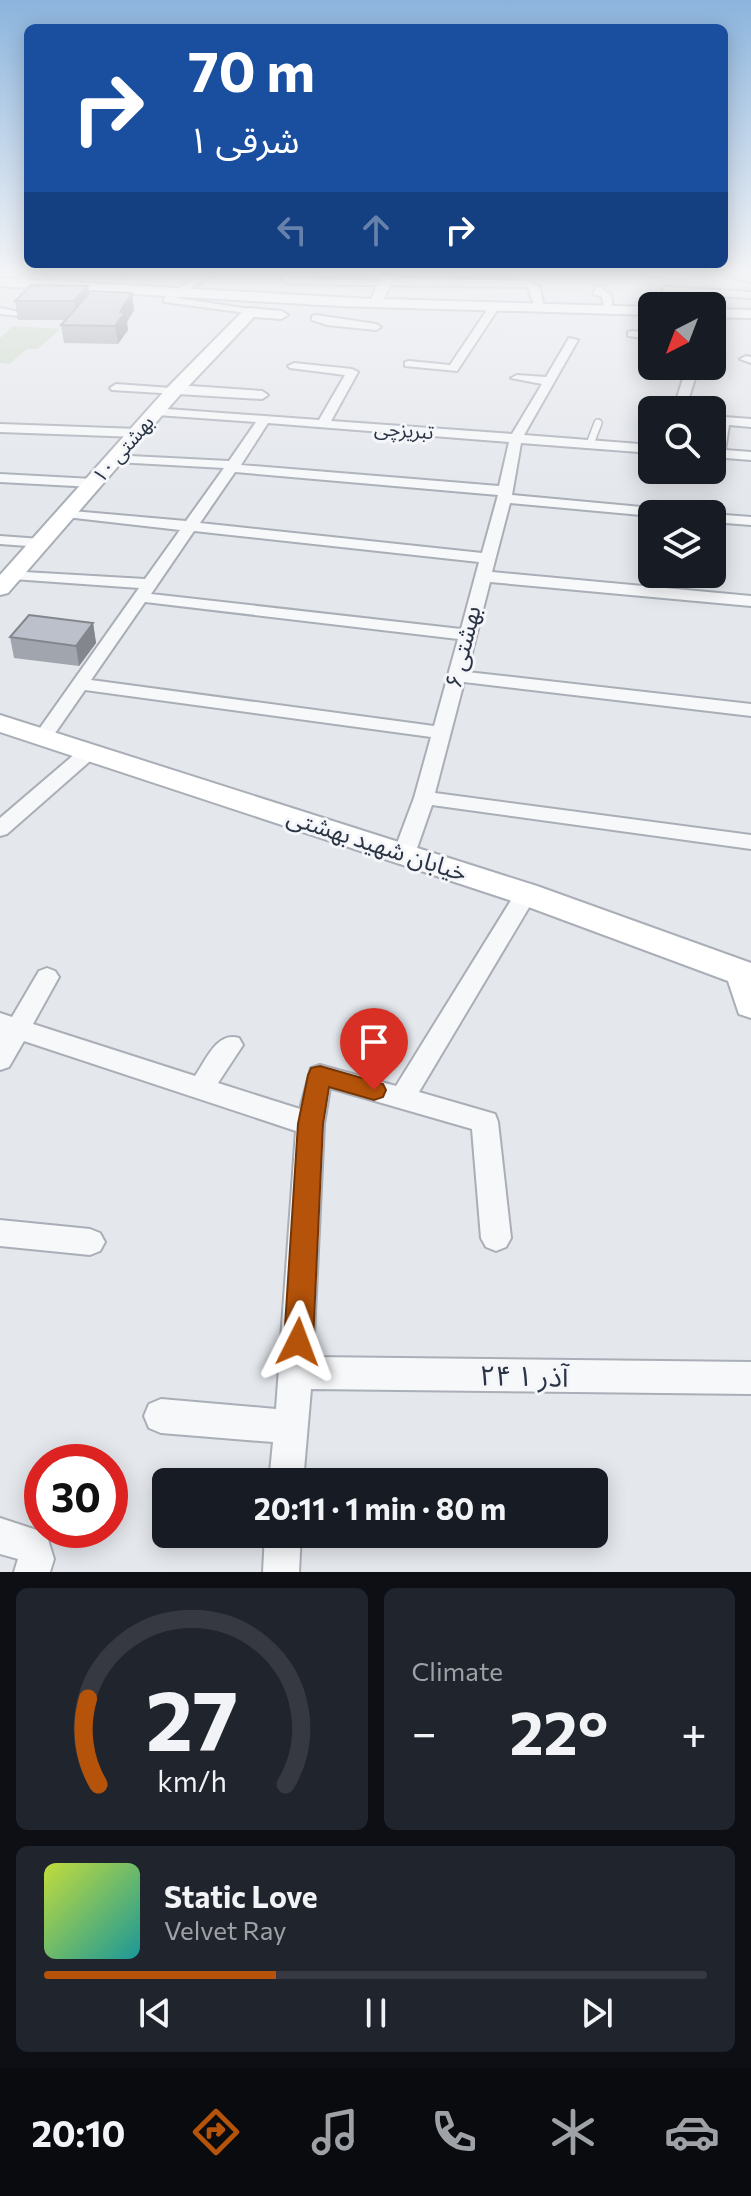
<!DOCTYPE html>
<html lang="en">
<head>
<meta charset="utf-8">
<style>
	:root { --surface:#171b24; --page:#20242c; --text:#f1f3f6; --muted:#9ea1a6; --line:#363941; --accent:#b45309 }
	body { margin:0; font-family:Commissioner,"Noto Sans Arabic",sans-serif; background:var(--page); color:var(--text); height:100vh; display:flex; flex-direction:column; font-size:30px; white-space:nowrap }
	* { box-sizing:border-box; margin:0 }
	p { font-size:26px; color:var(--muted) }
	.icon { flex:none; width:44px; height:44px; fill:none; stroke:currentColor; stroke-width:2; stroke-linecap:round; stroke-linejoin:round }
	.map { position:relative; height:1572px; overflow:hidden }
	.side { display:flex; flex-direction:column; gap:16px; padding:16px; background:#0d0f14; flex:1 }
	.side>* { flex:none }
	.banner { position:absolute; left:24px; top:24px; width:704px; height:244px; border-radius:12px; box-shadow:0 4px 20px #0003; background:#1a4fa0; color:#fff; overflow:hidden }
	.needle { width:52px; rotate:222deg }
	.tools { position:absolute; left:638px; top:292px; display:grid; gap:16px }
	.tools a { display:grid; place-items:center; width:88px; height:88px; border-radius:12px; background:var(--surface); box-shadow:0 4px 20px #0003; font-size:40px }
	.speed { position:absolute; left:24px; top:1444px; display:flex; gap:16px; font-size:40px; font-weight:700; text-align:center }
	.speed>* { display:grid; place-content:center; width:104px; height:104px; border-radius:50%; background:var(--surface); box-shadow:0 4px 20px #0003; line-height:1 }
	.speed .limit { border:12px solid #d22; background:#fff; color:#111 }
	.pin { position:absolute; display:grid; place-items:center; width:68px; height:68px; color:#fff; margin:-82px -34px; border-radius:50% 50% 50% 0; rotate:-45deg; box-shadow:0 0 8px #0007 }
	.pin .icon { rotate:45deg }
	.me { position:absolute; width:88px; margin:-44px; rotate:3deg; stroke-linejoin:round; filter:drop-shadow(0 0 6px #0008) }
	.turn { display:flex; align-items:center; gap:28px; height:168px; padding:0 32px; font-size:36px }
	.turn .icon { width:104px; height:104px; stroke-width:2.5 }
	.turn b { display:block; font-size:56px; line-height:68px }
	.lanes { display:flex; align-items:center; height:76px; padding:0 32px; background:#0003; justify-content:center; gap:40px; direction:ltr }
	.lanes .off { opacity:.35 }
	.big { font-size:60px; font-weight:700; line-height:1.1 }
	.side .card { flex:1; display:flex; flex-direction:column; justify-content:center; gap:12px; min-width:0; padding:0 28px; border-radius:12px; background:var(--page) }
	.side .dial { align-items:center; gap:0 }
	.dial svg { height:208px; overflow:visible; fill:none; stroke:var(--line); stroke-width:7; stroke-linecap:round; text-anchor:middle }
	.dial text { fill:var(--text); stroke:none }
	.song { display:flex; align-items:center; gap:24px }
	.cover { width:96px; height:96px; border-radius:12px; background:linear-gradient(135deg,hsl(70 70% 55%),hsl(180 70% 35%)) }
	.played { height:8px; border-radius:4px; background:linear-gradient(90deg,var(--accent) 35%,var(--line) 35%) }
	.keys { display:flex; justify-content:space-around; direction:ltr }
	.heat { display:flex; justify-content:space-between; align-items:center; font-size:44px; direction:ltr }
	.side .tiles { flex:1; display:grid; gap:16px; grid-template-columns:1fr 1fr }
	.card:last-child { grid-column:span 2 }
	.trip { position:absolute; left:152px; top:1468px; width:456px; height:80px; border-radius:12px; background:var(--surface); box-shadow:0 4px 20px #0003; font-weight:700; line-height:80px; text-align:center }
	.tab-bar { display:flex; height:128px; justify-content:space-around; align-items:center; background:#090b0e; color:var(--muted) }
	.tab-bar .icon { width:56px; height:56px }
	.tab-bar .current { color:var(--accent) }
	.tab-bar b { font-size:36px; color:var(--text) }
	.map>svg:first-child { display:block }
	.green { fill:#c9d6c5 }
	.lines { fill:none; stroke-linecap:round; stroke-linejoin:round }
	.lane-casing { stroke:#a9aeb7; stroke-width:10 }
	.street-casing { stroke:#a9aeb7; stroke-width:4 }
	.secondary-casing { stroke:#a9aeb7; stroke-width:4 }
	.lane { stroke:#f7f8fa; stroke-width:7 }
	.street { fill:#f7f8fa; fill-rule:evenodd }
	.secondary { fill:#fff; fill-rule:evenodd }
	.wall { fill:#a1a5ae }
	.shaded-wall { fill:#83868d }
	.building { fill:#bbc0ca; stroke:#83868d; stroke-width:2 }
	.route { fill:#b45309; stroke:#753606; stroke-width:2 }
	.labels { text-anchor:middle; stroke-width:6; stroke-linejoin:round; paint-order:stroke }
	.far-street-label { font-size:20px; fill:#2b3445; stroke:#f4f6f9 }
	.street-label { font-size:24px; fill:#2b3445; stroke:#f4f6f9 }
	.near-street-label { font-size:28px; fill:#2b3445; stroke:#f4f6f9 }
</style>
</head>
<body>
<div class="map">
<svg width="751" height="1572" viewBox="0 0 751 1572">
	<rect width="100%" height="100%" fill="#e4e7ec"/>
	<!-- green -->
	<path class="green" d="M13 326 60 329 38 349H27L9 364 0 363V338Z"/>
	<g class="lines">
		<defs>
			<path id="lane" d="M590 444 598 423"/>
			<g id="street">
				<path d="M24 274H34L21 285H15V281Z"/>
				<path d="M63 274 72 275 58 288H52V284Z"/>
				<path d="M120 274H131L123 279Z"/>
				<path d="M202 274H213L176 298 250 309 255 312 254 314 164 302V298Z"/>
				<path d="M285 274H293L292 278 381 281 385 277 530 281 540 288 544 307 535 309 528 287 290 284 281 280Z"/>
				<path d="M630 274H688L692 276 687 279Z"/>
				<path d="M719 274 751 276V282Z"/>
				<path d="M597 287H603L604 291 611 294 613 312H605L602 297 593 294Z"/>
				<path d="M667 287 751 292V298L673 293 675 298 670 301 662 290Z"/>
				<path d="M491 304 500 306 457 371 405 366V362L409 361 450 365Z"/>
				<path d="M0 308 24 313 19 316 0 314Z"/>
				<path d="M316 315 376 324 381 327 376 330 327 325 312 320V316Z"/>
				<path d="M632 331 652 333V339L628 336V332Z"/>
				<path d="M569 338 578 340 524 435 652 445V453L521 443 512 495 674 510 681 514 652 516 510 503 492 572 751 596V606L490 582 467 672 751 704V716L464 682 435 793 751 835V849L432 805 415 854 412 859H396L393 854 414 798 431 737 85 690 51 739H37L35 735 139 588 13 579 7 577V571L145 579 180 530 66 517 61 516V510L186 521 224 468 116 462 109 458 111 455 229 461 256 422 157 415 151 411 153 408 319 420 345 375 290 368 288 366 294 363 352 369 358 372 331 421 512 434 542 384 511 378 517 375 546 377ZM268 423 509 442 499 486 241 465ZM235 472 498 495 482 553 200 523ZM194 531 479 562 461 629 151 594ZM145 602 458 639 434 726 91 680Z"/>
				<path d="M746 356 751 357V363L740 359Z"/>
				<path d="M687 366H699L685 410H673Z"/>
				<path d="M116 384 171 388 176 385 262 391 268 395 262 399 112 390 110 388Z"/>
				<path d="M724 417 751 419V427L729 425 725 450 751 452V460L712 457 718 421Z"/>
				<path d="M0 424 138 429 144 433 138 437 0 432Z"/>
				<path d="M0 474 93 479 100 483 93 487 0 482Z"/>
				<path d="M711 514H712L751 517V525L712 522Z"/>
				<path d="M0 536 41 539 48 543 41 547 0 544Z"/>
				<path d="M90 745 100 751 97 755 7 834 0 836V818L83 747Z"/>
				<path d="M526 886 534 889 537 894 419 1092 495 1114 498 1122 511 1238 506 1247 496 1251 486 1247 481 1238 472 1129 330 1088 324 1124 313 1357 751 1362V1394L311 1389 303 1482H269L273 1442 161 1433 149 1428 144 1416 149 1404 161 1399 276 1409 296 1131 24 1041 9 1067 0 1070V1013L12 1017 39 971 47 968 55 971 59 977 33 1024 195 1076C206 1060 217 1031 239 1038L243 1045 218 1083 300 1109 311 1068 320 1065 396 1086 518 889Z"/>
				<path d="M0 1220 90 1229 100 1233 105 1242 100 1251 90 1255 0 1246Z"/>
				<path d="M0 1518 46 1533 54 1559 50 1572H14L18 1559 0 1554Z"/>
				<path d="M265 1534H301L299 1572H263Z"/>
			</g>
			<g id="secondary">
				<path d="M382 274H395L384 299 652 307V315L338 306 0 286V278L371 299Z"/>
				<path d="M250 308 281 311 288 315 281 319 254 317 179 396 8 593 0 595V575L167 388 245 309Z"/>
				<path d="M712 309 751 310V318L712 317Z"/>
				<path d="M0 715 537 886 751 963V1018L739 1014 728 981 515 902 0 732Z"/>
			</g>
		</defs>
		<!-- lane casing -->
		<use href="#lane" class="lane-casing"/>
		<!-- street casing -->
		<use href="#street" class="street-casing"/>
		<!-- secondary casing -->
		<use href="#secondary" class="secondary-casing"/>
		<!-- lane -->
		<use href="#lane" class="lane"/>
		<!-- street -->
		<use href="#street" class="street"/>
		<!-- secondary -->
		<use href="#secondary" class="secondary"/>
	</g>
	<!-- wall -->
	<g class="wall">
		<path d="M88 286 89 292 132 293 134 310 127 322 128 330 118 344 64 343 61 325 65 320H18L15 301Z"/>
		<path d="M93 623 96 643 79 666 14 658 10 637Z"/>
	</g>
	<!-- shaded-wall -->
	<g class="shaded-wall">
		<path d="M88 286 91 305 77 320 74 301Z"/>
		<path d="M132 293 134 310 127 322 128 330 118 344 115 326 120 312Z"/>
		<path d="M93 623 96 643 79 666 76 646Z"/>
	</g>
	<!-- building -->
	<g class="building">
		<path d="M31 285 88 286 74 301H15Z"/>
		<path d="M91 291 132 293 120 312H125L115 326 61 325Z"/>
		<path d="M29 615 93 623 76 646 10 637Z"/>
	</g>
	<!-- sky -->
	<linearGradient id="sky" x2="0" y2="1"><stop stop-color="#8bb4dd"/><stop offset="0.55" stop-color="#f3f4f6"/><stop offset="1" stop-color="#f3f4f6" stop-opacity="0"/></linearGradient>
	<rect width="751" height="494" fill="url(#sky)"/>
	<!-- route -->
	<path class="route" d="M320 1066 383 1084 386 1090 383 1097 374 1100 329 1087 323 1124 313 1342 308 1352 298 1356 288 1352 284 1342 298 1124 308 1075 311 1068Z"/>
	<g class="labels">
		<!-- far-street labels -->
		<g class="far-street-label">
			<text transform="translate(404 430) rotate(4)" y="7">تبریزچی</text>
			<text transform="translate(123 449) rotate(-49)" y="7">بهشتی ۱۰</text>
		</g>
		<!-- street labels -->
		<g class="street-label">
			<text transform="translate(463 647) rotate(-76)" y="8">بهشتی ۶</text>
			<text transform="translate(377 845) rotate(18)" y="8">خیابان شهید بهشتی</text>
		</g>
		<!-- near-street labels -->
		<g class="near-street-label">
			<text transform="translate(524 1376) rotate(1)" y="10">۲۴ آذر ۱</text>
		</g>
	</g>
</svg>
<div class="tools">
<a><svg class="needle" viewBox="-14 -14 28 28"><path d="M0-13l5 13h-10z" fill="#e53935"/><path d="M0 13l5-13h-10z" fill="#9ea1a6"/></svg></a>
<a><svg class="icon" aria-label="search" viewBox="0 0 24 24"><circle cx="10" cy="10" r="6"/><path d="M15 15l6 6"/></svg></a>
<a><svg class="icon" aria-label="layers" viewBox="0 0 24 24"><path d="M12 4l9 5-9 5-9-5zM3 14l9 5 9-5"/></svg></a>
</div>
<div class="speed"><div class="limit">30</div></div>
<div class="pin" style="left:374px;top:1090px;background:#d93025"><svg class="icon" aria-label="arrive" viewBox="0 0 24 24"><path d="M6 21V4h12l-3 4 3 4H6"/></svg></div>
<svg class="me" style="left:298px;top:1342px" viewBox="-20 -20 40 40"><path d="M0-17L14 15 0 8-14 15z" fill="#b45309" stroke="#fff" stroke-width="4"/></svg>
<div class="trip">20:11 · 1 min · 80 m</div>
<div class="banner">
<div class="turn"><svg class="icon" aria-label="right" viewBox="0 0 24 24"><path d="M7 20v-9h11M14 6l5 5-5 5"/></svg><div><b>70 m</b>شرقی ۱</div></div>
<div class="lanes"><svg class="icon off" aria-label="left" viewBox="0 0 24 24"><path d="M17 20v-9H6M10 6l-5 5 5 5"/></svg><svg class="icon off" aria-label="ahead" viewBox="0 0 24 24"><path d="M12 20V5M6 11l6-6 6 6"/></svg><svg class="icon" aria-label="right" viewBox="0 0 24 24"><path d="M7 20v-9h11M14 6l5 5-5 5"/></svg></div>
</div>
</div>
<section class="side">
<div class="tiles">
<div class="card dial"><svg viewBox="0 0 100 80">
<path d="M14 69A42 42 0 1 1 86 69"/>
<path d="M14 69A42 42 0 0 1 10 36" stroke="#b45309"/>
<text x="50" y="56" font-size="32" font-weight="700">27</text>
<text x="50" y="72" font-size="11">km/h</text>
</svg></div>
<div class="card"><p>Climate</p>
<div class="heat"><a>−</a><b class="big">22°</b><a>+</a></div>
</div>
<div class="card">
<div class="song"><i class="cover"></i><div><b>Static Love</b><p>Velvet Ray</p></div></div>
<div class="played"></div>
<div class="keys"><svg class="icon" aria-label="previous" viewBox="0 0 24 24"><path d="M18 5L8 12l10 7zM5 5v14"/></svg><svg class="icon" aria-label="pause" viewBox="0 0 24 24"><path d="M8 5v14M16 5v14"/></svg><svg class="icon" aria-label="next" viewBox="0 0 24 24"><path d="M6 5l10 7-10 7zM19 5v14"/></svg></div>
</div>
</div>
</section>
<nav class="tab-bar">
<b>20:10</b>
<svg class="icon current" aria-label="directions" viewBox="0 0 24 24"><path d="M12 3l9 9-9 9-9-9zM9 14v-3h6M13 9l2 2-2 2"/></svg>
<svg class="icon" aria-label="music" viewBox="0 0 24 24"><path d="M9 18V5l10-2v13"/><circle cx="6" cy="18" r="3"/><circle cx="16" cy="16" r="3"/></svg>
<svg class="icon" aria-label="phone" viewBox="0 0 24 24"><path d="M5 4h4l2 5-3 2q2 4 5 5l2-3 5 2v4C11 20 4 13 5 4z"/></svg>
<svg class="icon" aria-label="climate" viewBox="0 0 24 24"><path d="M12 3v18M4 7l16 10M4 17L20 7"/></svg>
<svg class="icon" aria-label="car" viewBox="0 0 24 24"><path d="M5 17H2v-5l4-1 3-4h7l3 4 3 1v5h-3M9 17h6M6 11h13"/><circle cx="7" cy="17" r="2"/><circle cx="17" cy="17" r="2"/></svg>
</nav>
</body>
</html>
